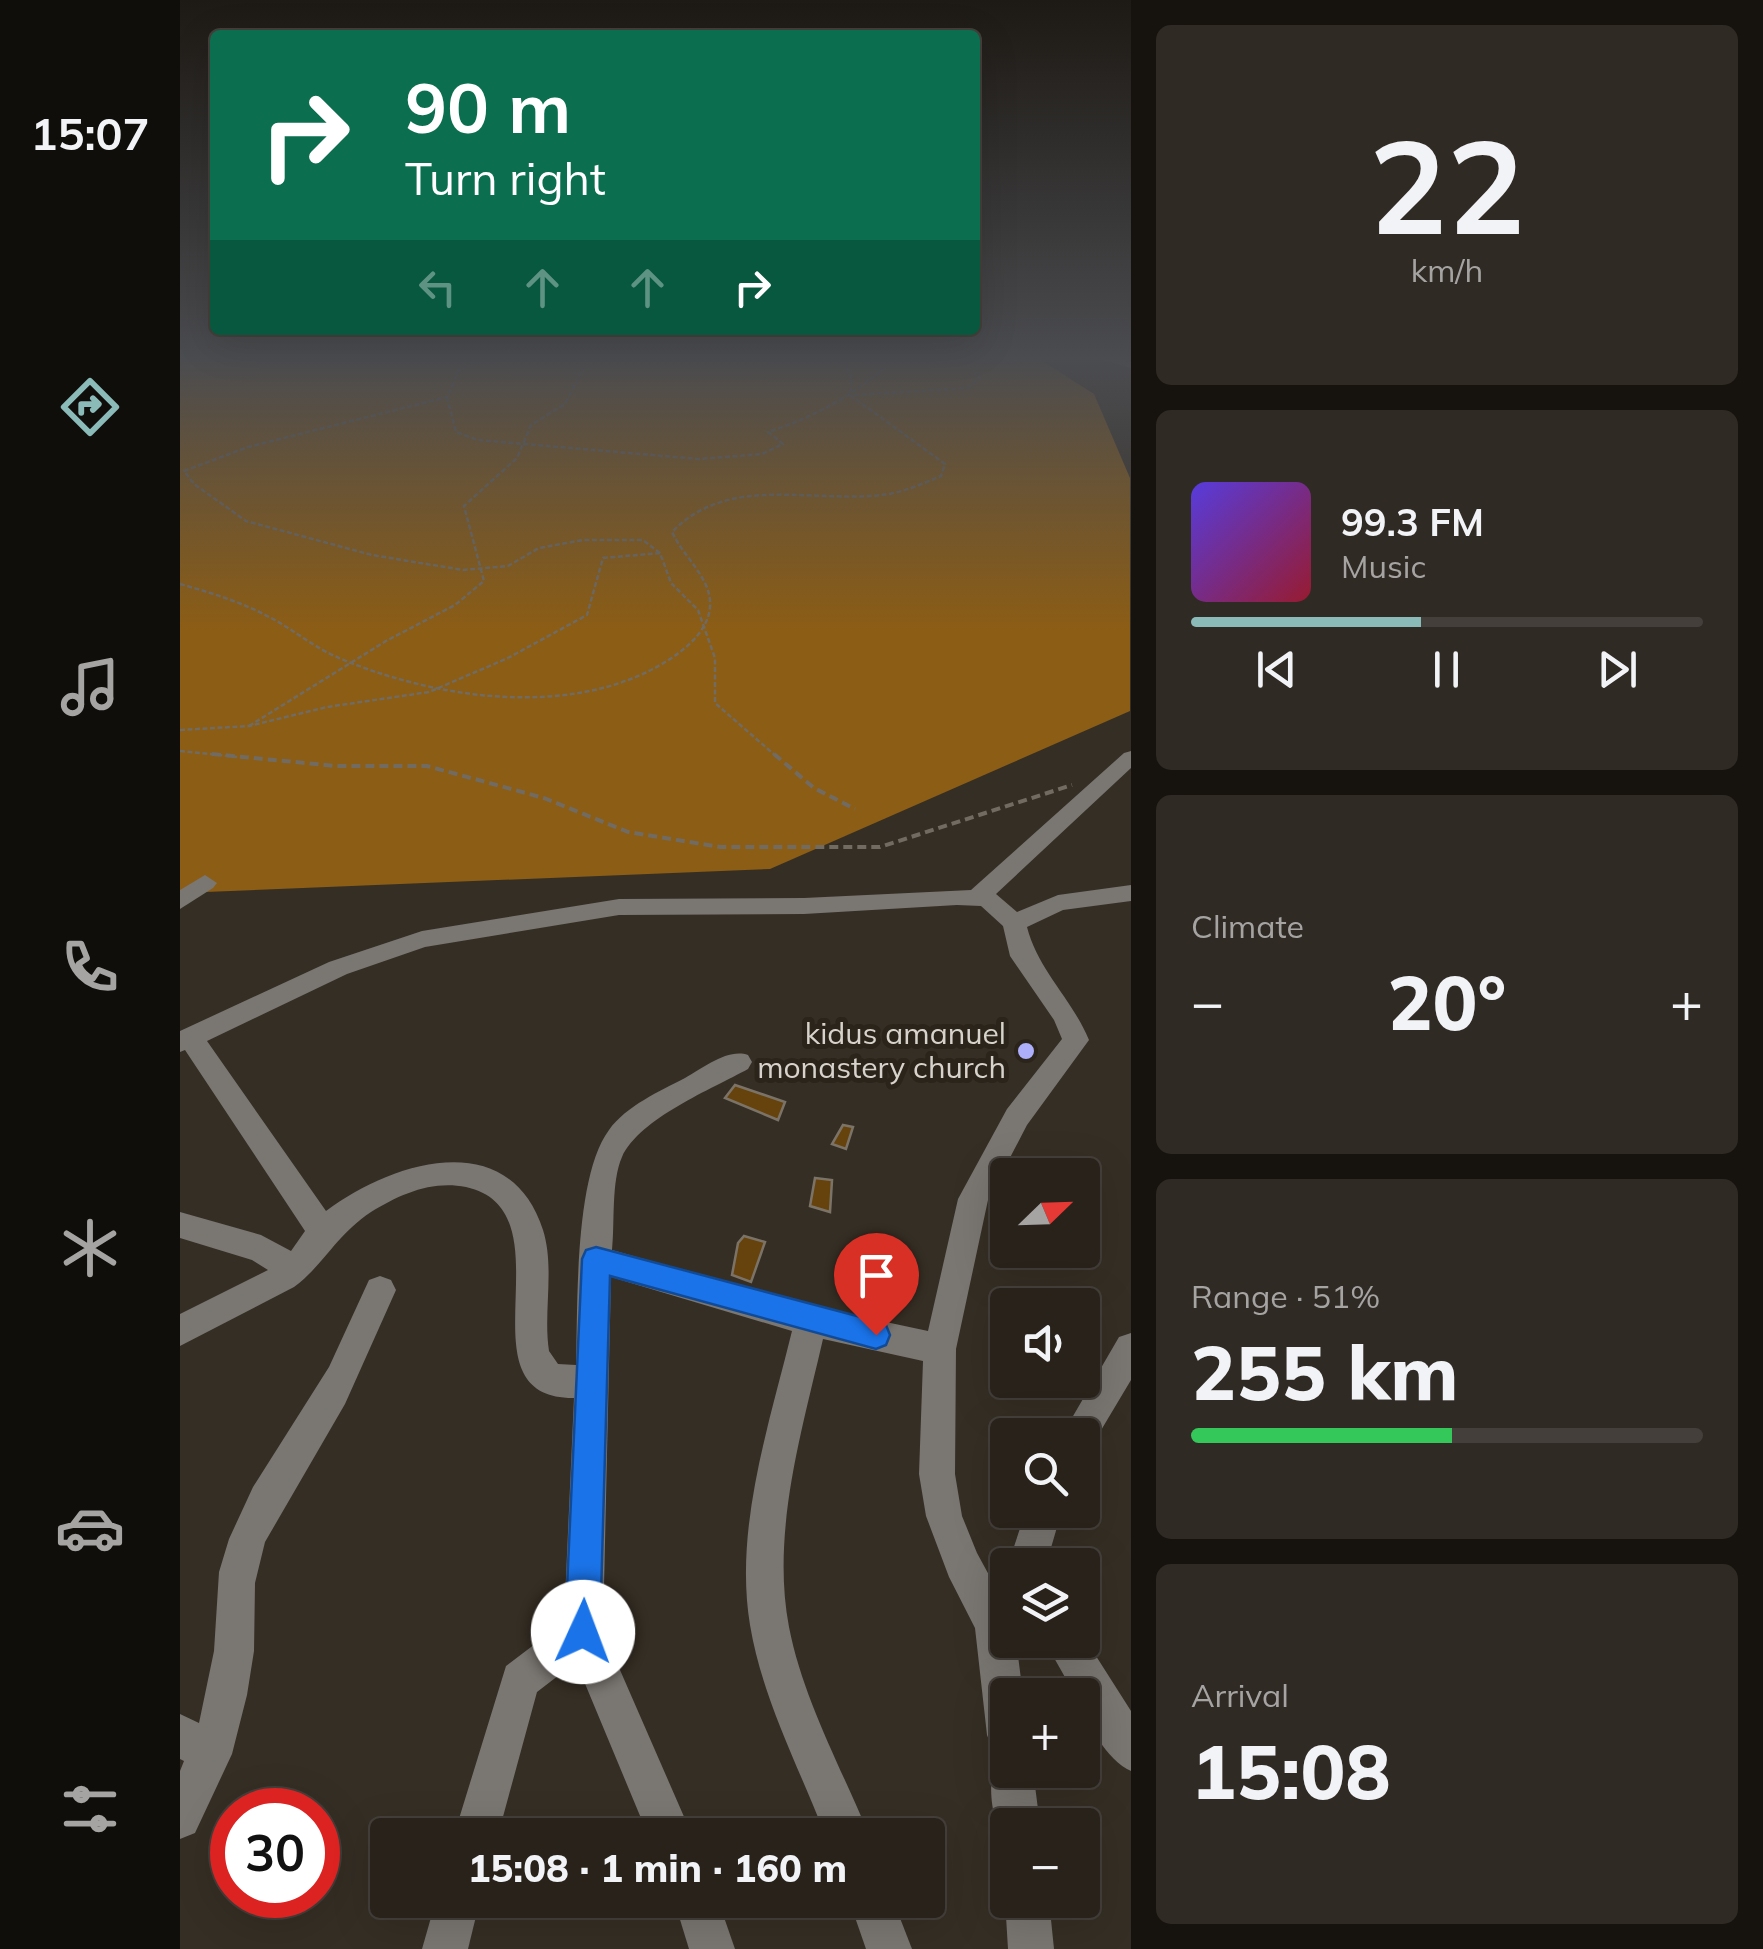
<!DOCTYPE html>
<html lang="en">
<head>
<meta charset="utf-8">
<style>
	:root { --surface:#28221b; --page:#302a24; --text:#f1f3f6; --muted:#a5a4a3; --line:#443f3a; --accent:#8bbbb9 }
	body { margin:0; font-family:Mulish,sans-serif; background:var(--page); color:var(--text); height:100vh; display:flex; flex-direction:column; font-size:38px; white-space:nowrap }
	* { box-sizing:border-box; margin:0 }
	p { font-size:32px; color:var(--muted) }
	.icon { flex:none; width:55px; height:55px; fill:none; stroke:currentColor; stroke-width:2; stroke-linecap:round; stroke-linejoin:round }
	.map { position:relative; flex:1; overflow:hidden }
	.sheet { display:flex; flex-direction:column; gap:25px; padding:25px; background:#16130f; width:632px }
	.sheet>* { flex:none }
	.banner { position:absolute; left:30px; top:30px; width:770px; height:305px; border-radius:10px; box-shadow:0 10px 40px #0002,0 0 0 2px var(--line); background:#0b6e4f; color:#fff; overflow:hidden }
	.needle { width:65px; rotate:67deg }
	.buttons { position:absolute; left:810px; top:1158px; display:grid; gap:20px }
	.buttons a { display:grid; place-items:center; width:110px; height:110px; border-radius:10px; background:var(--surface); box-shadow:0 10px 40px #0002,0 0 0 2px var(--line); font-size:50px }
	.speed { position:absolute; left:30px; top:1788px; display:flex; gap:20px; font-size:50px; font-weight:700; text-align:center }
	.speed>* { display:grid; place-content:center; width:130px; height:130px; border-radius:50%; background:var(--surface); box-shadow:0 10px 40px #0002,0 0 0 2px var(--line); line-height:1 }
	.speed .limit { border:15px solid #d22; background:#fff; color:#111 }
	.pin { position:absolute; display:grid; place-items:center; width:85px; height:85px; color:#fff; margin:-102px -42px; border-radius:50% 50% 50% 0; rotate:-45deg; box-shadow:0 0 10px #0007 }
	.pin .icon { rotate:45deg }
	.me { position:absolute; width:110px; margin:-55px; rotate:2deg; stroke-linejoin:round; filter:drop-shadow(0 0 8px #0008) }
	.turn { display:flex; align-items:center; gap:35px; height:210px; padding:0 30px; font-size:45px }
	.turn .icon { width:130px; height:130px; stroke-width:2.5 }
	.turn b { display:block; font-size:70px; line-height:85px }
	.lanes { display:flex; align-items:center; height:95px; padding:0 30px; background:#0003; justify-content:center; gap:50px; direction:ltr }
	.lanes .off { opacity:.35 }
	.big { font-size:75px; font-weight:800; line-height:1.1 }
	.sheet .widget { flex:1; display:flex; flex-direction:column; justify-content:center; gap:15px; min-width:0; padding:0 35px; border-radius:15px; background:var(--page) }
	.sheet .dial { align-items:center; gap:0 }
	.dial b { font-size:130px; line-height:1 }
	.song { display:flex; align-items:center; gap:30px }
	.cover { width:120px; height:120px; border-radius:15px; background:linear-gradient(135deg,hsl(250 70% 55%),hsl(350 70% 35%)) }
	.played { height:10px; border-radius:5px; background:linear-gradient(90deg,var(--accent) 45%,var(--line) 45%) }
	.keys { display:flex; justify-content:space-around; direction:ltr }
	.heat { display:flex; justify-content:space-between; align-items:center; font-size:55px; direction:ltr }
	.charge { height:15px; border-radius:8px; background:linear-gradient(90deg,#34c759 51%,var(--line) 0) }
	.trip { position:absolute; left:190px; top:1818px; width:575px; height:100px; border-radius:10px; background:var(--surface); box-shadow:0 10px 40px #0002,0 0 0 2px var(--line); font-weight:800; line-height:100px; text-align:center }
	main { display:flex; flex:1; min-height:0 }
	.tabs { display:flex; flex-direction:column; width:180px; justify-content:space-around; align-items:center; background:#100e0b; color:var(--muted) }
	.tabs .icon { width:70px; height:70px }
	.tabs .active { color:var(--accent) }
	.tabs b { font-size:45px; color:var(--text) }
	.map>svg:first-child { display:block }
	.forest { fill:#8c5d15 }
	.building { fill:#66430c; stroke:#7c7368; stroke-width:2.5 }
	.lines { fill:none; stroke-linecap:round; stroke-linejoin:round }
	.path-far1 { stroke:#716b62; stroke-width:2.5; stroke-dasharray:5 2.5; stroke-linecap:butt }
	.path { stroke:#716b62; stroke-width:4; stroke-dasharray:9 5; stroke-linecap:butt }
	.minor { fill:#7a7671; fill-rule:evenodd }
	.route { fill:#1a73e8; stroke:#114b97; stroke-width:2.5 }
	.poi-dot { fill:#adaffb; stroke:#2b241a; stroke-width:4 }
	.labels { text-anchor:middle; stroke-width:10; stroke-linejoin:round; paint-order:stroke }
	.poi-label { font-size:30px; fill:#d7d2cb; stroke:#2b241a; text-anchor:end }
</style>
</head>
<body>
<main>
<nav class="tabs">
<b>15:07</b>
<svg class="icon active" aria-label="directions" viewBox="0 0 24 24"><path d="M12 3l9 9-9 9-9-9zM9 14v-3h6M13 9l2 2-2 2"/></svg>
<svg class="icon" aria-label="music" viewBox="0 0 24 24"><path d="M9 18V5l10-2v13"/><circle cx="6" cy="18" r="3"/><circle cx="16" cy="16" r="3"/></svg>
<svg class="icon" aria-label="phone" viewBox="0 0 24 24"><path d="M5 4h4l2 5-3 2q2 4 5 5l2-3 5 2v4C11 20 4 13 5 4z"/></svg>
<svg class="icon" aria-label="climate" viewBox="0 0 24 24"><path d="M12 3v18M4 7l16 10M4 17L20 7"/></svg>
<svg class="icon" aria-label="car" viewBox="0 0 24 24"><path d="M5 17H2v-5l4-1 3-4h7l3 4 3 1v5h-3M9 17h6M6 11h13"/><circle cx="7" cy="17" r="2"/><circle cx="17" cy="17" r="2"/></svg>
<svg class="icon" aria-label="filters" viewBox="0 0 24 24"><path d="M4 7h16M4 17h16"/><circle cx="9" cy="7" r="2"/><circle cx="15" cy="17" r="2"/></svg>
</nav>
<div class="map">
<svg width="951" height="1949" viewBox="0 0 951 1949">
	<rect width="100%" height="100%" fill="#352e24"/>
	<!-- forest -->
	<path class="forest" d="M0 357H856L914 394 950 478V711L590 869 0 893Z"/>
	<!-- building -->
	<g class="building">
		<path d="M555 1085 605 1102 598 1120 545 1098Z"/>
		<path d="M663 1125 673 1127 666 1149 652 1144Z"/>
		<path d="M635 1178 652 1180 650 1212 630 1206Z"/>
		<path d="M564 1236 585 1242 571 1282 552 1275 558 1243Z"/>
	</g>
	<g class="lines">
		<!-- path-far1 -->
		<g class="path-far1">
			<path d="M308 357 279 370 267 397 68 447 4 471 14 484 66 521 192 555 283 570 328 566 359 548 403 540H463L480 553 491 583 518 610 535 658V703L597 757"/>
			<path d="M674 395 788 388 800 377 778 357"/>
			<path d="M267 397 276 432 298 440 519 459 582 454 603 444 588 432C631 418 667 399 702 370L694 357"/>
			<path d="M0 584C32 593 64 603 93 619 115 631 135 648 159 658 251 697 378 717 471 670 502 654 545 624 525 583 516 565 501 551 492 532 548 474 629 503 701 495 722 493 742 484 761 476L765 464 670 395 672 380 663 357"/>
			<path d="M69 726 206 641 275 605 304 581 284 506 337 458 351 425 385 404 409 357"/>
			<path d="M0 730 69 726 147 707 249 692 328 658 407 615 423 558 480 553"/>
			<path d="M0 751 58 757"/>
		</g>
		<!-- path -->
		<g class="path">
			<path d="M32 754 156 766H247L364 798 448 832 540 847H700L892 785"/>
			<path d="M594 754 634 788 675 809"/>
		</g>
		<!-- minor -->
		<g class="minor">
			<path d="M922 357 951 361V368L924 360Z"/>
			<path d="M951 751V768L816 894 837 912 878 895 951 885V901L883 910 847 927C858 970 892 999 909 1040L847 1125 808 1200 776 1349 775 1474 782 1516 797 1553 828 1610V1640H836L843 1695H828V1770H853L860 1825H828V1842C810 1828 804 1768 822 1753L813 1750 807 1735 795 1628 769 1577 746 1516 739 1474 743 1361 643 1339C622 1431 591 1532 609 1627 623 1699 661 1767 689 1835H645C619 1767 582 1698 570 1625 554 1528 589 1425 612 1331L431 1277 423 1631 512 1835H468L396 1662 357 1692 318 1835H274L326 1666 384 1622 394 1398C274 1399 394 1211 286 1187 252 1180 220 1194 191 1212 155 1236 145 1264 114 1287L0 1346V1314L88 1270 72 1260 0 1238V1212L81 1235 111 1251 125 1231 5 1050 0 1052V1031L149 962 242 931 439 899 624 898 791 890 944 753ZM777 905 801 906 823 926 830 956 874 1020 882 1039 827 1109 778 1199 748 1331 631 1306 432 1250C435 1222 431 1182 442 1157 460 1118 532 1089 568 1069L572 1062 568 1055C548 1048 523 1068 505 1078 480 1091 446 1106 429 1130 394 1177 398 1304 396 1365L378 1364 369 1351C363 1312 375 1268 363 1230 329 1124 211 1162 146 1211L27 1041 167 974 245 947 439 915 624 914Z"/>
			<path d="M25 875 37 883 33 888 0 909V890Z"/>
			<path d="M200 1276 211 1280 216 1290 165 1404 85 1542 75 1583 74 1651 67 1695 52 1754 15 1833 0 1839V1771L4 1761 0 1759V1714L19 1723 34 1651 39 1572 49 1539 73 1487 149 1367 189 1280Z"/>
			<path d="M951 1333V1380L911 1447 902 1451V1435H882L939 1337Z"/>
			<path d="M846 1510H882L866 1565H828Z"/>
			<path d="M902 1634 951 1711V1771C928 1761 902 1720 902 1695H895L864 1640H902Z"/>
			<path d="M828 1893V1900H869L874 1949H828L825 1900Z"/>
			<path d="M256 1900H300L288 1949H242Z"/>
			<path d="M494 1900H538L555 1949H509Z"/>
			<path d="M669 1900H713L732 1949H686Z"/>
		</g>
	</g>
	<!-- sky -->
	<linearGradient id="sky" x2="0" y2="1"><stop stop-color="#1d1914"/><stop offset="0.57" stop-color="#4b4c50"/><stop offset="1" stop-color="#4b4c50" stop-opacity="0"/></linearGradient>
	<rect width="951" height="630" fill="url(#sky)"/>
	<!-- route -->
	<path class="route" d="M416 1247 696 1321 706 1325 710 1335 706 1345 696 1349 430 1276 420 1632 415 1645 403 1650 390 1645 385 1632 402 1259 406 1250Z"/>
	<!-- markers -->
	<circle class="poi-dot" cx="846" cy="1051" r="10"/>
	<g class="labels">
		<!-- poi labels -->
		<g class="poi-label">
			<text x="826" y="1044">kidus amanuel<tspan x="826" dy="34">monastery church</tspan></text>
		</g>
	</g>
</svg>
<div class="buttons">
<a><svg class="needle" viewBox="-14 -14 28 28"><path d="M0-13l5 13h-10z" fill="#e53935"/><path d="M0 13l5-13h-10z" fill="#a5a4a3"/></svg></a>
<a><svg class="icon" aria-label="sound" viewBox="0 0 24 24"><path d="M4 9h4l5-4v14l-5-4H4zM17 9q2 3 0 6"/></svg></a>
<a><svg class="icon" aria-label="search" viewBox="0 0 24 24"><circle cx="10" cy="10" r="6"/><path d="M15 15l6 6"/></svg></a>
<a><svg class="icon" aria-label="layers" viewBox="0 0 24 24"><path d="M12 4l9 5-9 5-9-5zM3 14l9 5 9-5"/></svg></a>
<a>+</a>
<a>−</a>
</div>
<div class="speed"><div class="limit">30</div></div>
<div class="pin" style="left:696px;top:1335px;background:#d93025"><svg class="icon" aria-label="arrive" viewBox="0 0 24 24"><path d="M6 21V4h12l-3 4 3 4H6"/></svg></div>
<svg class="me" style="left:403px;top:1632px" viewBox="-20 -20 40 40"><circle r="19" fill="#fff"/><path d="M0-13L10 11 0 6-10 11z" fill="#1a73e8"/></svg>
<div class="trip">15:08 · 1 min · 160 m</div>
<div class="banner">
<div class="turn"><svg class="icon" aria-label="right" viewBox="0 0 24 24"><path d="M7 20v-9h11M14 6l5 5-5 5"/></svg><div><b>90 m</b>Turn right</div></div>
<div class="lanes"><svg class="icon off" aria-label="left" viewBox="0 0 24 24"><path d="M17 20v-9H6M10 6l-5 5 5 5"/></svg><svg class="icon off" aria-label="ahead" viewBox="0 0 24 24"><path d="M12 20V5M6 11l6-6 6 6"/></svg><svg class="icon off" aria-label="ahead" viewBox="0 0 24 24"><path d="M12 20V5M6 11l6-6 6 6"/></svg><svg class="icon" aria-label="right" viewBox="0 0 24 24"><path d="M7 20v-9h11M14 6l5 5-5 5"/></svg></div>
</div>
</div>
<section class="sheet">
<div class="widget dial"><b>22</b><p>km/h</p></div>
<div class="widget">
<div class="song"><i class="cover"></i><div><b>99.3 FM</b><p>Music</p></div></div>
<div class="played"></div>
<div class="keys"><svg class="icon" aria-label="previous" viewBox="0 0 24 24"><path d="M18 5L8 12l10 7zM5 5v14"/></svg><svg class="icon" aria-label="pause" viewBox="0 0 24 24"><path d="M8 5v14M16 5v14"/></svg><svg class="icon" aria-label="next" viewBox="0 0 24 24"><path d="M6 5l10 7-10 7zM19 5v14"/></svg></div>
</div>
<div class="widget"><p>Climate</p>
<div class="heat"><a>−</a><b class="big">20°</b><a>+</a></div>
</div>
<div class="widget"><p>Range · 51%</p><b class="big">255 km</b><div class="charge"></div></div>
<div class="widget"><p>Arrival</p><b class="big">15:08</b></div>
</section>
</main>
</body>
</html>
